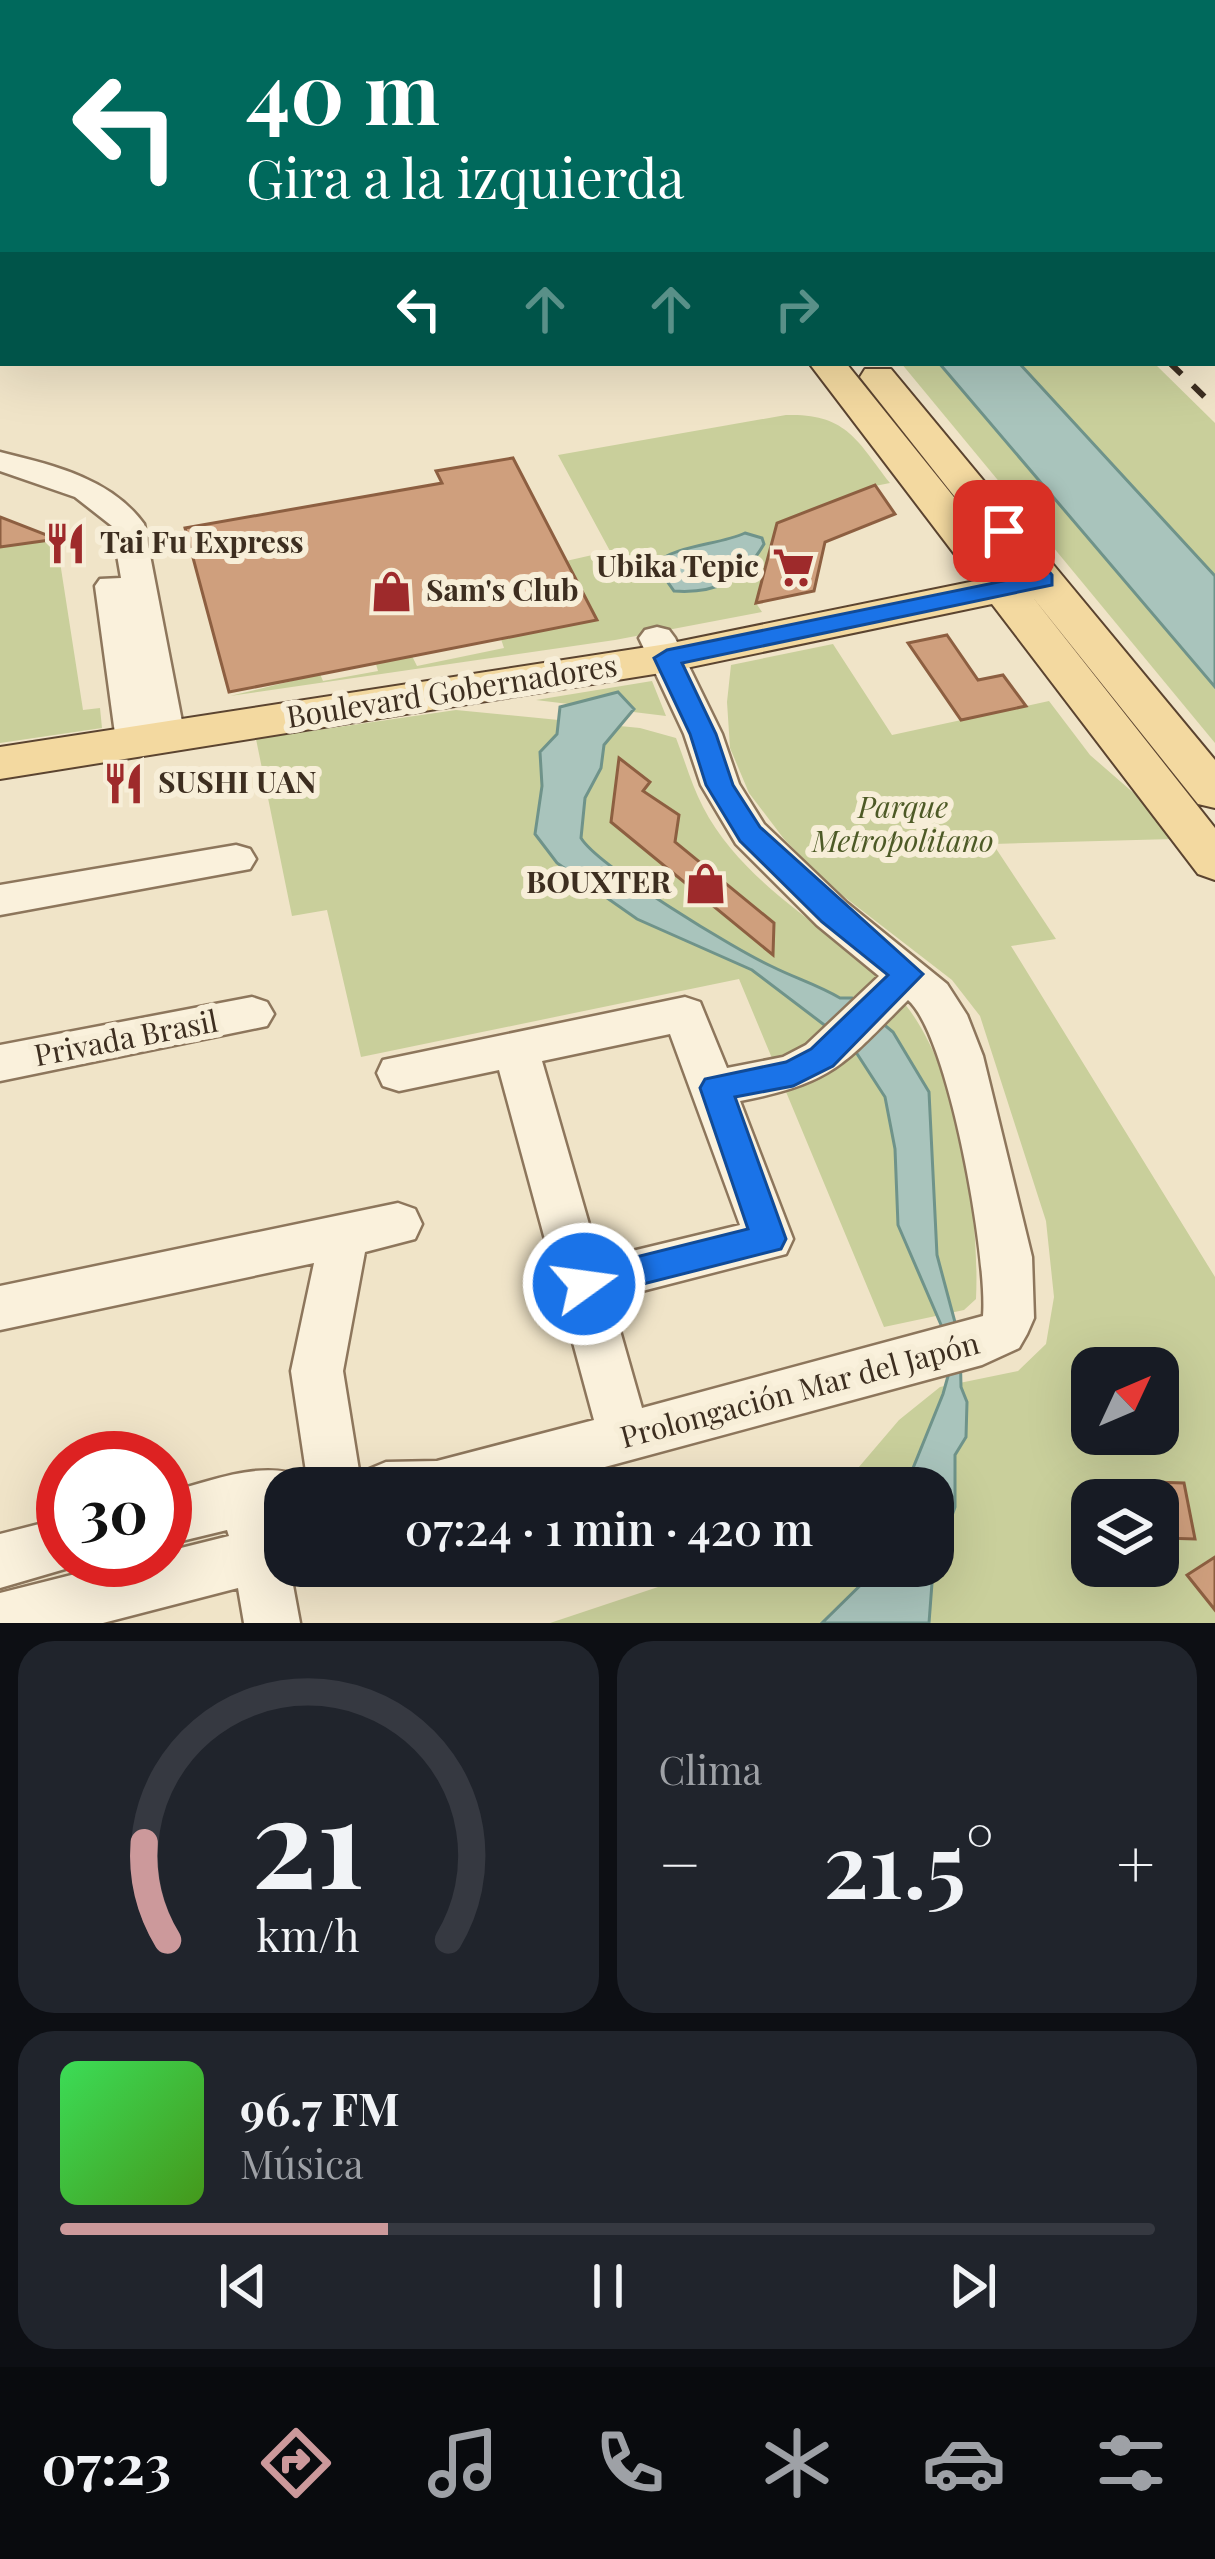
<!DOCTYPE html>
<html lang="es">
<head>
<meta charset="utf-8">
<style>
	:root { --surface:#171b24; --page:#20242c; --text:#f1f3f6; --muted:#9ea1a6; --line:#363941; --accent:#cc999b }
	body { margin:0; font-family:"Playfair Display",serif; background:var(--page); color:var(--text); height:100vh; display:flex; flex-direction:column; font-size:45px; white-space:nowrap }
	* { box-sizing:border-box; margin:0 }
	p { font-size:39px; color:var(--muted) }
	.icon { flex:none; width:66px; height:66px; fill:none; stroke:currentColor; stroke-width:2; stroke-linecap:round; stroke-linejoin:round }
	.map { position:relative; height:1623px; overflow:hidden }
	.details { display:flex; flex-direction:column; gap:18px; padding:18px; background:#0d0f14; flex:1 }
	.details>* { flex:none }
	.banner { position:absolute; left:0px; top:0px; width:1215px; height:366px; box-shadow:0 12px 48px #0002; background:#00695c; color:#fff; overflow:hidden }
	.needle { width:78px; rotate:46deg }
	.buttons { position:absolute; left:1071px; top:1347px; display:grid; gap:24px }
	.buttons a { display:grid; place-items:center; width:108px; height:108px; border-radius:24px; background:var(--surface); box-shadow:0 12px 48px #0002; font-size:60px }
	.speed { position:absolute; left:36px; top:1431px; display:flex; gap:24px; font-size:60px; font-weight:700; text-align:center }
	.speed>* { display:grid; place-content:center; width:156px; height:156px; border-radius:50%; background:var(--surface); box-shadow:0 12px 48px #0002; line-height:1 }
	.speed .limit { border:18px solid #d22; background:#fff; color:#111 }
	.pin { position:absolute; display:grid; place-items:center; width:102px; height:102px; color:#fff; margin:-51px; border-radius:24px; box-shadow:0 6px 18px #0006 }
	.me { position:absolute; width:132px; margin:-66px; rotate:76deg; stroke-linejoin:round; filter:drop-shadow(0 0 9px #0008) }
	.turn { display:flex; align-items:center; gap:42px; height:252px; padding:0 48px; font-size:54px }
	.turn .icon { width:156px; height:156px; stroke-width:2.5 }
	.turn b { display:block; font-size:84px; line-height:102px }
	.lanes { display:flex; align-items:center; height:114px; padding:0 48px; background:#0003; justify-content:center; gap:60px; direction:ltr }
	.lanes .off { opacity:.35 }
	.big { font-size:90px; font-weight:600; line-height:1.1 }
	.details .card { flex:1; display:flex; flex-direction:column; justify-content:center; gap:18px; min-width:0; padding:0 42px; border-radius:36px; background:var(--page) }
	.details .dial { align-items:center; gap:0 }
	.dial svg { height:312px; overflow:visible; fill:none; stroke:var(--line); stroke-width:7; stroke-linecap:round; text-anchor:middle }
	.dial text { fill:var(--text); stroke:none }
	.song { display:flex; align-items:center; gap:36px }
	.cover { width:144px; height:144px; border-radius:18px; background:linear-gradient(135deg,hsl(130 70% 55%),hsl(100 70% 35%)) }
	.played { height:12px; border-radius:6px; background:linear-gradient(90deg,var(--accent) 30%,var(--line) 30%) }
	.keys { display:flex; justify-content:space-around; direction:ltr }
	.heat { display:flex; justify-content:space-between; align-items:center; font-size:66px; direction:ltr }
	.details .tiles { flex:1; display:grid; gap:18px; grid-template-columns:1fr 1fr }
	.card:last-child { grid-column:span 2 }
	.trip { position:absolute; left:264px; top:1467px; width:690px; height:120px; border-radius:36px; background:var(--surface); box-shadow:0 12px 48px #0002; font-weight:600; line-height:120px; text-align:center }
	.menu { display:flex; height:192px; justify-content:space-around; align-items:center; background:#090b0e; color:var(--muted) }
	.menu .icon { width:84px; height:84px }
	.menu .active { color:var(--accent) }
	.menu b { font-size:54px; color:var(--text) }
	.map>svg:first-child { display:block }
	.green { fill:#c9cf9b; fill-rule:evenodd }
	.water { fill:#a9c4bc; stroke:#6f938a; stroke-width:3 }
	.building { fill:#cf9f7d; stroke:#8d5f41; stroke-width:3 }
	.lines { fill:none; stroke-linecap:round; stroke-linejoin:round }
	.minor-casing { stroke:#8d765c; stroke-width:5 }
	.major-casing { stroke:#5b4430; stroke-width:4 }
	.minor { fill:#faf1dc; fill-rule:evenodd }
	.major { fill:#f3d9a0; fill-rule:evenodd }
	.rail { stroke:#3d2e20; stroke-width:6; stroke-dasharray:16 16; stroke-linecap:butt }
	.route { fill:#1a73e8; stroke:#114b97; stroke-width:3 }
	.labels { text-anchor:middle; stroke-width:12; stroke-linejoin:round; paint-order:stroke }
	.poi-label { font-size:30px; font-weight:bold; fill:#3d2e20; stroke:#f7eed8; text-anchor:start }
	.street-label { font-size:30px; fill:#3d2e20; stroke:#f7eed8 }
	.park-label { font-size:30px; font-style:italic; fill:#4d5a26; stroke:#f7eed8 }
</style>
</head>
<body>
<div class="map">
<svg width="1215" height="1623" viewBox="0 0 1215 1623">
	<rect width="100%" height="100%" fill="#f0e4c8"/>
	<!-- green -->
	<g class="green">
		<path d="M901 363H938L1215 688V743Z"/>
		<path d="M1020 363H1154L1215 423V575Z"/>
		<path d="M786 415C846 413 857 440 890 483L875 486 756 603 762 612 615 640 230 696 320 674 323 681 378 671 376 664 412 656 417 666 504 648 501 639 596 620 566 561 610 551 558 455Z"/>
		<path d="M47 541 60 562 83 710 100 708 102 728 0 743V547Z"/>
		<path d="M833 644 892 735 1049 701 1090 755 1144 802 1173 839 993 844 1056 939 1011 946 1215 1277V1623H550L721 1566H933V1488H841L899 1420 940 1387 1018 1371 1046 1344 1054 1297 1046 1221 980 1016 952 980 829 885 784 839 749 793 730 748 727 702 731 665ZM1092 1368H1158V1434H1092ZM1092 1500H1158V1566H1092Z"/>
		<path d="M652 681 666 716 536 700Z"/>
		<path d="M456 710 640 728 676 738C685 761 692 786 703 807 746 890 837 930 898 996 959 1062 980 1212 976 1299L964 1310 884 1327 739 979 361 1057 327 910 292 916 256 739Z"/>
	</g>
	<!-- water -->
	<g class="water">
		<path d="M939 363H1019L1215 576V687Z"/>
		<path d="M745 533 762 538 764 544C743 580 716 594 674 591L655 564C675 545 719 545 745 533Z"/>
		<path d="M618 692 634 709 604 745 601 768 585 798 581 838C598 866 737 951 773 967 795 978 818 985 840 998H852L893 1032 929 1092 937 1255 960 1341 961 1387 967 1402 966 1437 955 1455V1507L933 1570 929 1623H822L880 1566H933V1488H905L943 1394 950 1369 948 1341 898 1225 895 1149 885 1097 852 1046 752 970 637 919 557 863 535 834 542 786 540 752 557 734 560 707Z"/>
	</g>
	<!-- building -->
	<g class="building">
		<path d="M513 458 597 620 229 692 185 528 442 483 436 471Z"/>
		<path d="M875 485 895 514 825 542 814 591 756 603 777 523Z"/>
		<path d="M0 517 57 539 0 547Z"/>
		<path d="M947 635 978 680 1003 675 1026 706 961 720 908 643Z"/>
		<path d="M619 758 650 782 643 791 679 815 675 842 774 923 773 955 611 822Z"/>
		<path d="M1152 1482 1184 1483 1195 1539 1162 1538Z"/>
		<path d="M1215 1557V1610L1187 1575Z"/>
	</g>
	<g class="lines">
		<defs>
			<g id="minor">
				<path d="M97 0H185L95 3Z"/>
				<path d="M334 0H360L362 3H336Z"/>
				<path d="M848 0H900L902 3H850Z"/>
				<rect x="0" y="14" width="3" height="12"/>
				<rect x="1212" y="127" width="3" height="14"/>
				<path d="M0 452C52 465 111 478 144 524L185 737 179 746 166 749 152 744 135 753 122 750 116 741 95 586 100 579 121 578 112 526 75 497 0 471Z"/>
				<path d="M657 627 669 630 675 638 722 734 739 784 764 824 847 903 947 984 967 1015 983 1056 1032 1257 1034 1318 1027 1334 1019 1348 982 1365 527 1488H285V1566H298L290 1569 300 1623H244L238 1588 103 1623H0V1593L131 1560H165V1552L229 1536 227 1530 165 1545V1493C209 1482 261 1459 304 1477L308 1485 291 1371 314 1263 0 1330V1286L398 1203 415 1209 422 1224 415 1239 365 1252 343 1371 361 1483 367 1470 386 1462 437 1461 594 1420 499 1070 399 1091 383 1086 377 1073 383 1060 685 997 700 1002 727 1068 783 1057 806 1045 879 976 817 925 736 844 701 785 684 734 639 638 645 630ZM908 1000C949 1035 988 1260 983 1316L642 1408 611 1299 786 1254 793 1239 740 1101C833 1083 843 1065 908 1000ZM670 1034 740 1225 599 1259 542 1061Z"/>
				<path d="M236 845 250 849 256 859 250 869 0 915V885Z"/>
				<path d="M252 997 267 1002 274 1014 267 1026 0 1081V1045Z"/>
				<path d="M63 1518V1560H84L82 1564 0 1588V1534Z"/>
			</g>
			<g id="major">
				<path d="M560 0H586L588 3H562Z"/>
				<path d="M809 363H846L1015 573 860 377 865 369H891L1215 760V808L1198 804 1031 595 1215 828V880L1198 874 992 604 667 672 0 779V747L667 644 975 581Z"/>
			</g>
		</defs>
		<!-- minor casing -->
		<use href="#minor" class="minor-casing"/>
		<!-- major casing -->
		<use href="#major" class="major-casing"/>
		<!-- minor -->
		<use href="#minor" class="minor"/>
		<!-- major -->
		<use href="#major" class="major"/>
		<!-- rail -->
		<path class="rail" d="M1170 363 1215 407"/>
	</g>
	<!-- route -->
	<path class="route" d="M1004 524 1012 526 1052 575V585L682 663 716 734 733 785 760 827 923 974 833 1066 793 1086 735 1097 786 1239 781 1249 584 1299 572 1295 567 1284 572 1273 748 1229 700 1088 705 1079 786 1062 811 1049 888 975 822 922 740 841 706 785 690 734 654 658 667 650 1028 576 992 531Z"/>
	<!-- icons -->
	<defs>
		<symbol id="restaurant-bare" viewBox="-9 -9 18 18"><path d="M-5-6h1v4h1v-4h1v4h1v-4h1v5L-1.5 .5V6h-2V.5L-5-1ZM5-6V6H3V1.5H1.5Q1.5-4 5-6Z" fill="#9e2a2b" stroke="#f7eed8" stroke-width="2.5" paint-order="stroke"/></symbol>
		<symbol id="supermarket-bare" viewBox="-9 -9 18 18"><path d="M-6-5.5h2.5l.6 2H6L4.5 2H-2.5L-4.4-4H-6ZM-1.5 3.2a1.3 1.3 0 1 0 .1 0ZM3 3.2a1.3 1.3 0 1 0 .1 0Z" fill="#9e2a2b" stroke="#f7eed8" stroke-width="2.5" paint-order="stroke"/></symbol>
		<symbol id="shop-bare" viewBox="-9 -9 18 18"><path d="M-5-2.5h2.3a2.7 3.5 0 0 1 5.4 0H5L5.5 6h-11ZM-1.5-2.5h3a1.5 2.3 0 0 0-3 0Z" fill="#9e2a2b" stroke="#f7eed8" stroke-width="2.5" paint-order="stroke"/></symbol>
	</defs>
	<g fill-rule="evenodd">
		<use href="#restaurant-bare" x="36" y="514" width="59" height="59"/>
		<use href="#supermarket-bare" x="764" y="538" width="59" height="59"/>
		<use href="#shop-bare" x="362" y="562" width="59" height="59"/>
		<use href="#restaurant-bare" x="94" y="754" width="59" height="59"/>
		<use href="#shop-bare" x="676" y="854" width="59" height="59"/>
	</g>
	<g class="labels">
		<!-- poi labels -->
		<g class="poi-label">
			<text x="100" y="553">Tai Fu Express</text>
			<text x="759" y="577" text-anchor="end">Ubika Tepic</text>
			<text x="426" y="601">Sam's Club</text>
			<text x="158" y="793">SUSHI UAN</text>
			<text x="671" y="893" text-anchor="end">BOUXTER</text>
		</g>
		<!-- street labels -->
		<g class="street-label">
			<text transform="translate(452 692) rotate(-9)" y="10">Boulevard Gobernadores</text>
			<text transform="translate(126 1039) rotate(-11)" y="10">Privada Brasil</text>
			<text transform="translate(800 1391) rotate(-15)" y="10">Prolongación Mar del Japón</text>
		</g>
		<!-- park labels -->
		<g class="park-label">
			<text x="903" y="818">Parque<tspan x="903" dy="34">Metropolitano</tspan></text>
		</g>
	</g>
</svg>
<div class="buttons">
<a><svg class="needle" viewBox="-14 -14 28 28"><path d="M0-13l5 13h-10z" fill="#e53935"/><path d="M0 13l5-13h-10z" fill="#9ea1a6"/></svg></a>
<a><svg class="icon" aria-label="layers" viewBox="0 0 24 24"><path d="M12 4l9 5-9 5-9-5zM3 14l9 5 9-5"/></svg></a>
</div>
<div class="speed"><div class="limit">30</div></div>
<div class="pin" style="left:1004px;top:531px;background:#d93025"><svg class="icon" aria-label="arrive" viewBox="0 0 24 24"><path d="M6 21V4h12l-3 4 3 4H6"/></svg></div>
<svg class="me" style="left:584px;top:1284px" viewBox="-20 -20 40 40"><circle r="17" fill="#1a73e8" stroke="#fff" stroke-width="3"/><path d="M0-11L8 9 0 5-8 9z" fill="#fff"/></svg>
<div class="trip">07:24 · 1 min · 420 m</div>
<div class="banner">
<div class="turn"><svg class="icon" aria-label="left" viewBox="0 0 24 24"><path d="M17 20v-9H6M10 6l-5 5 5 5"/></svg><div><b>40 m</b>Gira a la izquierda</div></div>
<div class="lanes"><svg class="icon" aria-label="left" viewBox="0 0 24 24"><path d="M17 20v-9H6M10 6l-5 5 5 5"/></svg><svg class="icon off" aria-label="ahead" viewBox="0 0 24 24"><path d="M12 20V5M6 11l6-6 6 6"/></svg><svg class="icon off" aria-label="ahead" viewBox="0 0 24 24"><path d="M12 20V5M6 11l6-6 6 6"/></svg><svg class="icon off" aria-label="right" viewBox="0 0 24 24"><path d="M7 20v-9h11M14 6l5 5-5 5"/></svg></div>
</div>
</div>
<section class="details">
<div class="tiles">
<div class="card dial"><svg viewBox="0 0 100 80">
<path d="M14 69A42 42 0 1 1 86 69"/>
<path d="M14 69A42 42 0 0 1 8 44" stroke="#cc999b"/>
<text x="50" y="56" font-size="32" font-weight="700">21</text>
<text x="50" y="72" font-size="11">km/h</text>
</svg></div>
<div class="card"><p>Clima</p>
<div class="heat"><a>−</a><b class="big">21.5°</b><a>+</a></div>
</div>
<div class="card">
<div class="song"><i class="cover"></i><div><b>96.7 FM</b><p>Música</p></div></div>
<div class="played"></div>
<div class="keys"><svg class="icon" aria-label="previous" viewBox="0 0 24 24"><path d="M18 5L8 12l10 7zM5 5v14"/></svg><svg class="icon" aria-label="pause" viewBox="0 0 24 24"><path d="M8 5v14M16 5v14"/></svg><svg class="icon" aria-label="next" viewBox="0 0 24 24"><path d="M6 5l10 7-10 7zM19 5v14"/></svg></div>
</div>
</div>
</section>
<nav class="menu">
<b>07:23</b>
<svg class="icon active" aria-label="directions" viewBox="0 0 24 24"><path d="M12 3l9 9-9 9-9-9zM9 14v-3h6M13 9l2 2-2 2"/></svg>
<svg class="icon" aria-label="music" viewBox="0 0 24 24"><path d="M9 18V5l10-2v13"/><circle cx="6" cy="18" r="3"/><circle cx="16" cy="16" r="3"/></svg>
<svg class="icon" aria-label="phone" viewBox="0 0 24 24"><path d="M5 4h4l2 5-3 2q2 4 5 5l2-3 5 2v4C11 20 4 13 5 4z"/></svg>
<svg class="icon" aria-label="climate" viewBox="0 0 24 24"><path d="M12 3v18M4 7l16 10M4 17L20 7"/></svg>
<svg class="icon" aria-label="car" viewBox="0 0 24 24"><path d="M5 17H2v-5l4-1 3-4h7l3 4 3 1v5h-3M9 17h6M6 11h13"/><circle cx="7" cy="17" r="2"/><circle cx="17" cy="17" r="2"/></svg>
<svg class="icon" aria-label="filters" viewBox="0 0 24 24"><path d="M4 7h16M4 17h16"/><circle cx="9" cy="7" r="2"/><circle cx="15" cy="17" r="2"/></svg>
</nav>
</body>
</html>
